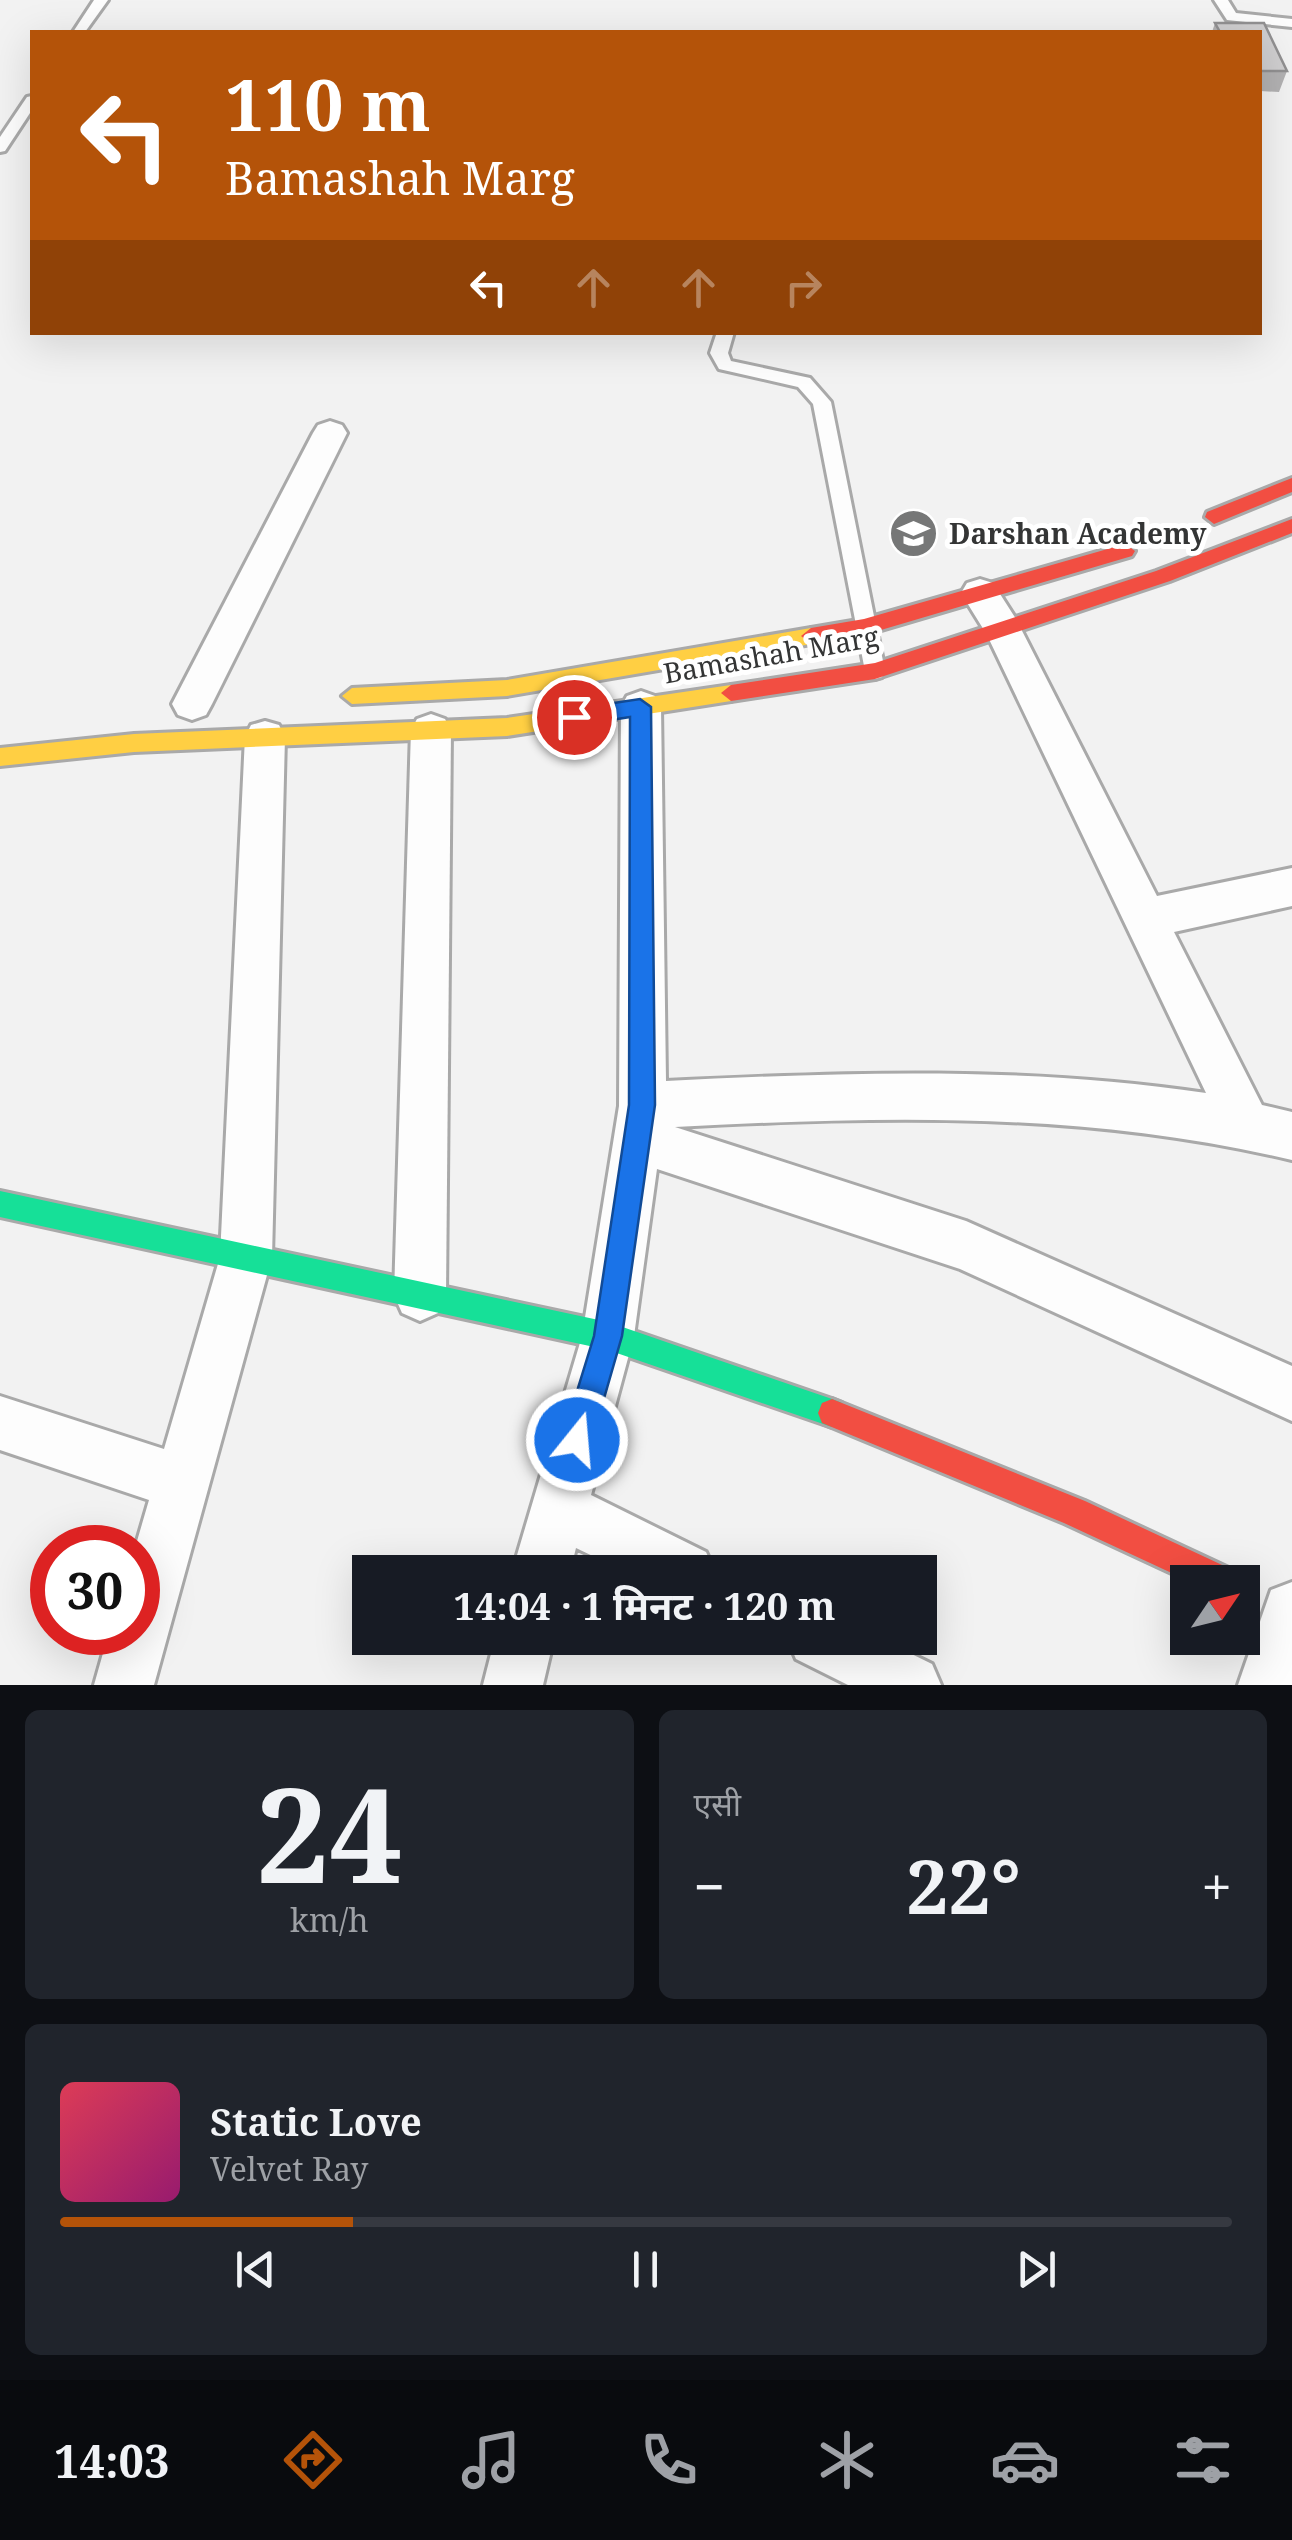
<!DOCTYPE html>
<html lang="hi">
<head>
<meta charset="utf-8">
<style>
	:root { --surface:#171b24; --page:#20242c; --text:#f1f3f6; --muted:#9ea1a6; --line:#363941; --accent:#b45309 }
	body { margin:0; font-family:"Noto Serif","Noto Sans Devanagari",serif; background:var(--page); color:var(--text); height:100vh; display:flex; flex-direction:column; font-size:38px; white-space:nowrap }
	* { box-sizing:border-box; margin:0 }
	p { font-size:32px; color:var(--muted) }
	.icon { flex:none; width:55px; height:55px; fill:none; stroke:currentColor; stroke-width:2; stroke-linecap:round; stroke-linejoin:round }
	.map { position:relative; height:1685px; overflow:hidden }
	.drawer { display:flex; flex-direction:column; gap:25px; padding:25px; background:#0d0f14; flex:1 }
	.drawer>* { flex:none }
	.hud { position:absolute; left:30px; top:30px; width:1232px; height:305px; border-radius:0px; box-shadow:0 10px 40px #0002; background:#b45309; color:#fff; overflow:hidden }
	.needle { width:65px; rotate:55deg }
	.tools { position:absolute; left:1170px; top:1565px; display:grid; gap:20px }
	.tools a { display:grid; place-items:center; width:90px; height:90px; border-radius:0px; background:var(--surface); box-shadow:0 10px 40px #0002; font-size:50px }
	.speed { position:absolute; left:30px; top:1525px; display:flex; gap:20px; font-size:50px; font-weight:700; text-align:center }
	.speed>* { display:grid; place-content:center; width:130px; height:130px; border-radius:50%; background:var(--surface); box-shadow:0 10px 40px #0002; line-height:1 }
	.speed .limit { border:15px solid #d22; background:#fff; color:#111 }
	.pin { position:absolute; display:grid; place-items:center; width:85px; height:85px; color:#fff; margin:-42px; border:5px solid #fff; border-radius:50%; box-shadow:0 2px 10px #0007 }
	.me { position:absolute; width:110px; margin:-55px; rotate:17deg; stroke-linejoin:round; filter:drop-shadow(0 0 8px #0008) }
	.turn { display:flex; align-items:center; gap:35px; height:210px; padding:0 30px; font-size:45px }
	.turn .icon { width:130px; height:130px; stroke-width:2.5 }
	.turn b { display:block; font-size:70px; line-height:85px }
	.lanes { display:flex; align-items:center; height:95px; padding:0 30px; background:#0003; justify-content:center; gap:50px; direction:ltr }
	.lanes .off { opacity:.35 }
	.big { font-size:75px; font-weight:700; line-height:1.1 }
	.drawer .widget { flex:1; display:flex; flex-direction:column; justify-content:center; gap:15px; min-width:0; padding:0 35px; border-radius:15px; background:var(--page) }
	.drawer .dial { align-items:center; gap:0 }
	.dial b { font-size:130px; line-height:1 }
	.song { display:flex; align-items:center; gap:30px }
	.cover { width:120px; height:120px; border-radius:15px; background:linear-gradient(135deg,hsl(350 70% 55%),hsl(320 70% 35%)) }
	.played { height:10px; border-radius:5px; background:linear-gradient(90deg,var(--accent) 25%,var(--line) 25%) }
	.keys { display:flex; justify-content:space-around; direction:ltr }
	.heat { display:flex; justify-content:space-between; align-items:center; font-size:55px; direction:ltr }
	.drawer .tiles { flex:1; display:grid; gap:25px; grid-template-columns:1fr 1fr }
	.widget:last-child { grid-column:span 2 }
	.trip { position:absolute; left:352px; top:1555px; width:585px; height:100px; border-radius:0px; background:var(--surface); box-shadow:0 10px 40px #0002; font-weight:700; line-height:100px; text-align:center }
	.tab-bar { display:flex; height:160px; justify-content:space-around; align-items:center; background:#090b0e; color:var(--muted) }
	.tab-bar .icon { width:70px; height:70px }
	.tab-bar .current { color:var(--accent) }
	.tab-bar b { font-size:45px; color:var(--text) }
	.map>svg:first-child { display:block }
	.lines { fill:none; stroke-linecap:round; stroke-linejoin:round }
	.lane-casing { stroke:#a9a9a9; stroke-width:6 }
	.street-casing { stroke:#a9a9a9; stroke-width:6 }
	.fast-casing { stroke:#a9a9a9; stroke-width:6 }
	.slow-casing { stroke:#a9a9a9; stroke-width:6 }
	.jam-casing { stroke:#a9a9a9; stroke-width:6 }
	.lane { fill:#fdfdfd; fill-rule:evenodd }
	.street { fill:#fdfdfd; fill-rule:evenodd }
	.fast { fill:#16e098; fill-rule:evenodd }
	.slow { fill:#ffcf43; fill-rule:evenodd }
	.jam { fill:#f24e42; fill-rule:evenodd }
	.wall { fill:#b2b1b2 }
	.building { fill:#cfcecf; stroke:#919091; stroke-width:2.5 }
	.route { fill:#1a73e8; stroke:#114b97; stroke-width:2.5 }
	.labels { text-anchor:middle; stroke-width:10; stroke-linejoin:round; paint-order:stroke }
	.poi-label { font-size:28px; font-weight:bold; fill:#343535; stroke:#fff; text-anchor:start }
	.street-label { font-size:28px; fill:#343535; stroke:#fff }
</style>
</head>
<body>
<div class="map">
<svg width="1292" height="1685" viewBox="0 0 1292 1685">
	<rect width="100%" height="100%" fill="#f2f2f2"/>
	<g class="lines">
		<defs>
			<g id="lane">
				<path d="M94 0H108L85 32H73Z"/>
				<path d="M1214 0H1228L1236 13 1292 19V27L1227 20Z"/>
				<path d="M32 96V110L5 151 0 152V137L27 97Z"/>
				<path d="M717 332H734L728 353 731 361 810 378 831 402 885 671 882 677 875 679 865 671 813 404 798 387 719 369 710 353Z"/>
			</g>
			<g id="street">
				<path d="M330 421 342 425 347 433 212 704 206 715 192 720 178 715 172 704 313 433 318 425Z"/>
				<path d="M980 579 993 583 1016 619 1157 896 1292 868V906L1174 932 1262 1105 1292 1112V1160C1084 1111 887 1116 675 1127L966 1221 1292 1366V1421L960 1269 657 1169 634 1336 591 1495 706 1552 715 1572H626L576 1548 570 1572H512L582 1336 619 1106 621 707 627 696 641 691 655 696 661 707 666 1081C847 1072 1026 1066 1206 1093L987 635 961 593 967 583Z"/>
				<path d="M431 714 445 719 451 730 446 1295 438 1313 420 1321 402 1313 394 1295 411 730 417 719Z"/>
				<path d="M265 721 279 725 285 737 272 1257 154 1685H94L109 1632H138L135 1548 149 1500 0 1450V1396L164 1449 220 1257 245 737 251 725Z"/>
				<path d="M1292 1582V1685H1238L1271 1590Z"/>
				<path d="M495 1638H554L543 1685H483Z"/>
				<path d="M787 1638H879L932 1664 941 1685H848L796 1659Z"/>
			</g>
			<path id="fast" d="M0 1191 608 1322 832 1399 842 1403 846 1413 842 1423 832 1427 608 1350 0 1217Z"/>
			<g id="slow">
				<path d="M811 628 821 636 811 644 507 696 352 704 342 696 352 688 507 680Z"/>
				<path d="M731 685 741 693 731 701 507 736 134 752 0 766V748L134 734 507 718Z"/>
			</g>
			<g id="jam">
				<path d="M1292 478V492L1214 524 1205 517 1207 512Z"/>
				<path d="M1292 519V533L1170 581 875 679 731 701 721 693 731 685 875 663 1156 571Z"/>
				<path d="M1125 544 1135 551 1132 556 864 635 811 644 801 636 811 628 864 619Z"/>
				<path d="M832 1399 1085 1501 1235 1571 1239 1582H1191L1064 1523 822 1423 818 1413 822 1403Z"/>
			</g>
		</defs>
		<!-- lane casing -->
		<use href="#lane" class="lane-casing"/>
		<!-- street casing -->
		<use href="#street" class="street-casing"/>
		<!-- fast casing -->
		<use href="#fast" class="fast-casing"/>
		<!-- slow casing -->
		<use href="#slow" class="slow-casing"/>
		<!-- jam casing -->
		<use href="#jam" class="jam-casing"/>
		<!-- lane -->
		<use href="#lane" class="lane"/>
		<!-- street -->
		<use href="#street" class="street"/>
		<!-- fast -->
		<use href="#fast" class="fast"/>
		<!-- slow -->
		<use href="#slow" class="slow"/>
		<!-- jam -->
		<use href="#jam" class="jam"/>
	</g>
	<!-- wall -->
	<path class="wall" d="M1215 23H1264L1287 71 1279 92 1260 91V32H1212Z"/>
	<!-- building -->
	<path class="building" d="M1215 23H1264L1287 71H1260V32H1220Z"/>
	<!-- route -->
	<path class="route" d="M640 699 651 707 655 1105 622 1336 592 1440 587 1450 577 1454 567 1450 562 1440 594 1336 629 1105 630 717 574 726 563 717 574 709Z"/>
	<!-- icons -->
	<defs>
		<symbol id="school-disc" viewBox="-11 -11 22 22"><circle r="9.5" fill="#767777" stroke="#fff"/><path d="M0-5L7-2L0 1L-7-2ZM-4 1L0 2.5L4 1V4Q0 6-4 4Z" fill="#fff"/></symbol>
	</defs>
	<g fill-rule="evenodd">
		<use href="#school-disc" x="886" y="506" width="55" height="55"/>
	</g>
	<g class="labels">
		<!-- poi labels -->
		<g class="poi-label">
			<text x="949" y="544">Darshan Academy</text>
		</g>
		<!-- street labels -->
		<g class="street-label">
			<text transform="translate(771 655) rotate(-10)" y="10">Bamashah Marg</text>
		</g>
	</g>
</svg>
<div class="tools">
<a><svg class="needle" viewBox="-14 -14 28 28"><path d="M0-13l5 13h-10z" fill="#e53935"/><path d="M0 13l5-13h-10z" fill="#9ea1a6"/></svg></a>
</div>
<div class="speed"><div class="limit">30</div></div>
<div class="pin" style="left:574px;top:717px;background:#d93025"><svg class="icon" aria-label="arrive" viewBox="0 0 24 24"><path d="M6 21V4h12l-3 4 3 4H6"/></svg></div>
<svg class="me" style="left:577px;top:1440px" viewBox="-20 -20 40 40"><circle r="17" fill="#1a73e8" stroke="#fff" stroke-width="3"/><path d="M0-11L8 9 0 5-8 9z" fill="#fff"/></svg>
<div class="trip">14:04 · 1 मिनट · 120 m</div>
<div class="hud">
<div class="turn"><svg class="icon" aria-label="left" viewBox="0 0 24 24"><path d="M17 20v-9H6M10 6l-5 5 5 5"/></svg><div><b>110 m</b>Bamashah Marg</div></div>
<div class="lanes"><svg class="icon" aria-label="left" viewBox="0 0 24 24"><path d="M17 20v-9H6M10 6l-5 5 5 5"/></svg><svg class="icon off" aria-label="ahead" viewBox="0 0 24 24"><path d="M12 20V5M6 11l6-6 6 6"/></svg><svg class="icon off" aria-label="ahead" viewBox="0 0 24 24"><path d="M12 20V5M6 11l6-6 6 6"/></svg><svg class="icon off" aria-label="right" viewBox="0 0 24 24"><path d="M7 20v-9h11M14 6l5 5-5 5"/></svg></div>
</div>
</div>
<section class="drawer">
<div class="tiles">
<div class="widget dial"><b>24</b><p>km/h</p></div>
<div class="widget"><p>एसी</p>
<div class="heat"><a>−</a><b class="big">22°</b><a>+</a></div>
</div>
<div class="widget">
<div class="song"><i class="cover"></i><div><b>Static Love</b><p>Velvet Ray</p></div></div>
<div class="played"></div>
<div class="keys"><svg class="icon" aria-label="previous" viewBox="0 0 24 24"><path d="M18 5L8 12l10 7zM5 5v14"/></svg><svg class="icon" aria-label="pause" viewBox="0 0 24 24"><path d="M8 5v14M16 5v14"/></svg><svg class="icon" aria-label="next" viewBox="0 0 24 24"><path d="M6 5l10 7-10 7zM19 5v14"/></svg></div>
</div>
</div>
</section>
<nav class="tab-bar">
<b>14:03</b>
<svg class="icon current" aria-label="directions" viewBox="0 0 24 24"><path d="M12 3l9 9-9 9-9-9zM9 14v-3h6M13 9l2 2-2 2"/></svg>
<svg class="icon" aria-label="music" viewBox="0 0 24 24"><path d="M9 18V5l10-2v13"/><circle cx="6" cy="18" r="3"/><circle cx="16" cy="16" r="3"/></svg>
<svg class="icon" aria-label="phone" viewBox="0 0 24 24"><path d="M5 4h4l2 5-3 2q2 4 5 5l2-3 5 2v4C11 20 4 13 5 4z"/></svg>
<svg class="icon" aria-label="climate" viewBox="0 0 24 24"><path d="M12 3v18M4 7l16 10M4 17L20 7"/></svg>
<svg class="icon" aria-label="car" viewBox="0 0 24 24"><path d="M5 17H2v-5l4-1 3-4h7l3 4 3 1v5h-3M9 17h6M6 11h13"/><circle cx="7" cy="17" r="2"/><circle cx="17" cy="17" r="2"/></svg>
<svg class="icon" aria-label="filters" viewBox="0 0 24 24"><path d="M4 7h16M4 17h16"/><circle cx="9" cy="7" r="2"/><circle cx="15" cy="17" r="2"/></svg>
</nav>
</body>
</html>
